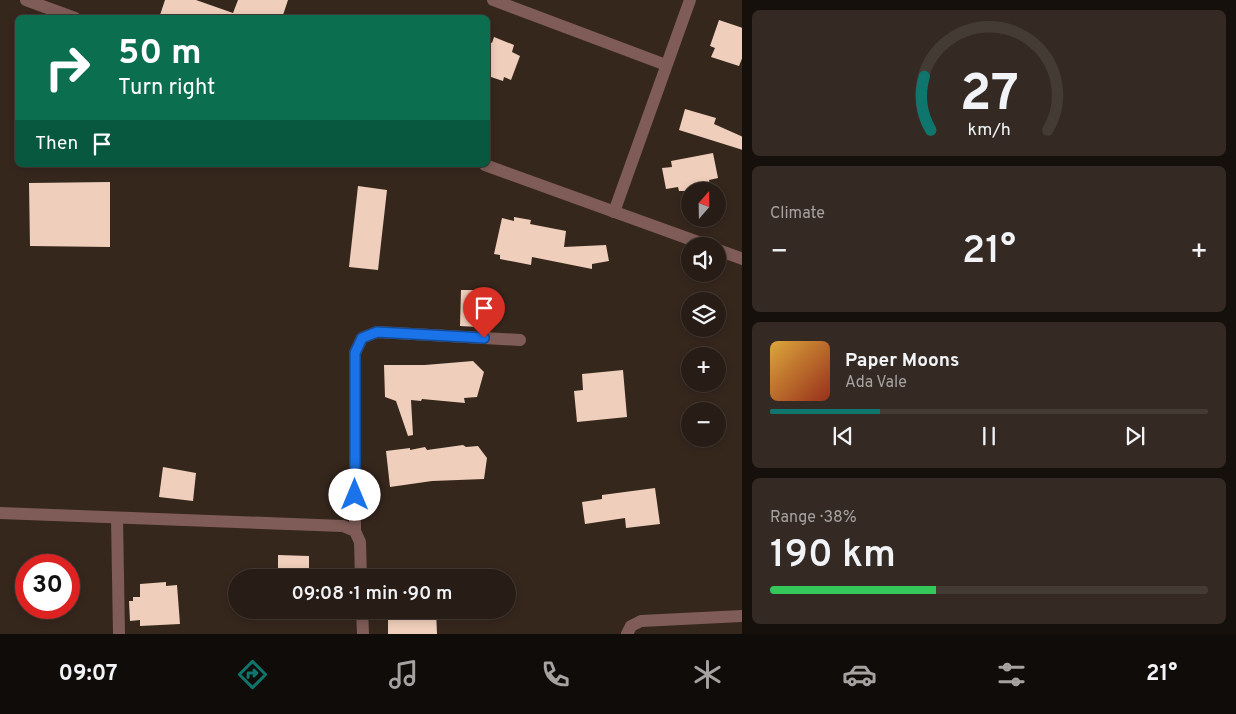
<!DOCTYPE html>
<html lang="en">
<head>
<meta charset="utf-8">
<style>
	:root { --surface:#281d16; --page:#342a23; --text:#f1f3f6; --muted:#a5a2a1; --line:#443b35; --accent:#0f766e }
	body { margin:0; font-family:Overpass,sans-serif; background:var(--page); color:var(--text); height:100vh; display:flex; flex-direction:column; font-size:19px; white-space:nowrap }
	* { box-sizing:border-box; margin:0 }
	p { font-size:16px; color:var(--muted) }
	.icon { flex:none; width:28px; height:28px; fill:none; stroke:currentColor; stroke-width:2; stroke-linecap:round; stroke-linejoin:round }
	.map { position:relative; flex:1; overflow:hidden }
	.drawer { display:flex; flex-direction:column; gap:10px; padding:10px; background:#16100c; width:494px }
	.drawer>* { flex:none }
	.banner { position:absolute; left:15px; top:15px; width:475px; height:152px; border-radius:8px; box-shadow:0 2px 8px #0003,0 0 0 1px var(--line); background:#0b6e4f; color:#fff; overflow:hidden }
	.needle { width:32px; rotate:20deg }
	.buttons { position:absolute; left:681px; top:182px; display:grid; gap:10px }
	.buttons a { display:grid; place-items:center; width:45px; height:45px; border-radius:50%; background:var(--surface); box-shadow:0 2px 8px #0003,0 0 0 1px var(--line); font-size:25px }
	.speed { position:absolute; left:15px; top:554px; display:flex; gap:10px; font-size:25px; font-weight:700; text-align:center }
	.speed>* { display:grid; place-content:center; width:65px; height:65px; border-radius:50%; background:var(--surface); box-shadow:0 2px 8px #0003,0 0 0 1px var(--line); line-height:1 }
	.speed .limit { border:8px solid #d22; background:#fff; color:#111 }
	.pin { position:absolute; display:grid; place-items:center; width:42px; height:42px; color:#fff; margin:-51px -21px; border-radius:50% 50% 50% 0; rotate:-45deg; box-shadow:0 0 5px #0007 }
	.pin .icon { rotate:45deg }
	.me { position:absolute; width:55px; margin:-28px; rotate:0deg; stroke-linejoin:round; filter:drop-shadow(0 0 4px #0008) }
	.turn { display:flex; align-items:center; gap:18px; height:105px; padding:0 20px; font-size:22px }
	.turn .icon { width:65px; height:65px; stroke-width:2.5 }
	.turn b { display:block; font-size:35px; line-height:42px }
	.then { display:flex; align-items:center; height:48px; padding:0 20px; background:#0003; gap:10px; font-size:19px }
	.big { font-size:38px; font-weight:600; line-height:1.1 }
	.drawer .card { flex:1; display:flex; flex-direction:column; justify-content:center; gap:8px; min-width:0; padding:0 18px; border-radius:8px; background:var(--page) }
	.drawer .dial { align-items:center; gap:0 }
	.dial svg { height:130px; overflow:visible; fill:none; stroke:var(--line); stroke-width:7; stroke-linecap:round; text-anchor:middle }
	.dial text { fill:var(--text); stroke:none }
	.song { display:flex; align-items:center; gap:15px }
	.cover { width:60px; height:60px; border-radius:8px; background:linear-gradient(135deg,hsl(40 70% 55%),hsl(10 70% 35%)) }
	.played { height:5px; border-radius:2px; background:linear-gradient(90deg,var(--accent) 25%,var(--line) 25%) }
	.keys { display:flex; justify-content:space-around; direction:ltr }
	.heat { display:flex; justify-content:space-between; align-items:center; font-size:28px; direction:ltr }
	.charge { height:8px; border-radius:4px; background:linear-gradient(90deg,#34c759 38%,var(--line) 0) }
	.trip { position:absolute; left:228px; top:569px; width:288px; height:50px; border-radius:25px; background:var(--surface); box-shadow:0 2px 8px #0003,0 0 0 1px var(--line); font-weight:600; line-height:50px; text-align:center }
	.menu { display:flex; height:80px; justify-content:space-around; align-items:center; background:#100c09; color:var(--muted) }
	.menu .icon { width:35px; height:35px }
	.menu .selected { color:var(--accent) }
	.menu b { font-size:22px; color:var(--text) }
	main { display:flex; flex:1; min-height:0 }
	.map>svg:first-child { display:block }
	.building { fill:#efcfbb }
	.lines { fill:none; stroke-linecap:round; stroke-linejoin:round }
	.minor { stroke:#7f5c58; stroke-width:12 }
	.route-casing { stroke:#114b97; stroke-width:12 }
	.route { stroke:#1a73e8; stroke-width:9 }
</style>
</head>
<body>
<main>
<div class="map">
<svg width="743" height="634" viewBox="0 0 743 634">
	<rect width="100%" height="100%" fill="#36271d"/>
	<!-- building -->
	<g class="building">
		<path d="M165 0H196L233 13 238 0H288L282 18H159Z"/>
		<path d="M719 20 743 28V56L739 66 711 57 715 48 710 46Z"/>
		<path d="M494 37 514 45 512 52 520 56 511 80 504 77 503 81 488 76V41L492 43Z"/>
		<path d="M685 109 716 118 714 124 743 137V150L679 130Z"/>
		<path d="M713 153 718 178 709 180 711 191H679L678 187 666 189 662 168 672 167 671 161Z"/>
		<path d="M110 182V247L30 246 29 183Z"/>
		<path d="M358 186 387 190 378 270 349 267Z"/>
		<path d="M514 217 531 220 530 224 566 231 564 247 606 245 609 261 592 264V269L532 257 531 265 500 259V255L494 254 502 218 514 221Z"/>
		<path d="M461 290H480L478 327 460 326Z"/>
		<path d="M473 361 484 372 477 397 464 398 465 403 422 399 421 401 411 400 413 435 408 436 396 401 385 397 384 365H425Z"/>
		<path d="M623 370 627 417 577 422 574 391 583 390 582 374Z"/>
		<path d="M463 445 466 447 478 446 487 458 484 479 432 481 390 487 386 451 410 448V450L425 447 427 450Z"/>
		<path d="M163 467 196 473 193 501 159 497Z"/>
		<path d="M655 488 660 524 626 528 625 518 585 524 582 502 602 499V495Z"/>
		<path d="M278 555 309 556V572H278Z"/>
		<path d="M166 582V586L177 585 180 624 140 626V620L130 621 129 601H133V597H140V584Z"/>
		<path d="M388 610H436L437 634H388Z"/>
	</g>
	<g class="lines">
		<!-- minor -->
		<g class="minor">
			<path d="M26 0 75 18"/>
			<path d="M493 0 666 65"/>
			<path d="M485 165 709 246"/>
			<path d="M614 212 690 0"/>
			<path d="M718 250 743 259"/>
			<path d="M0 513 343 526 355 531 360 542 361 578"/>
			<path d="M117 518 119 634"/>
			<path d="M355 531V353L362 338 377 332 520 340"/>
			<path d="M362 610 363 634"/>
			<path d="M627 634 631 626 641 621 743 616"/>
		</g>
	</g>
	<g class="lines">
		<defs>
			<path id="route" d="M355 495V353L362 338 377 332 484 338"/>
		</defs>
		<!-- route casing -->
		<use href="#route" class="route-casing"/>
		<!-- route -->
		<use href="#route" class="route"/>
	</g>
</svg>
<div class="buttons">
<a><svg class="needle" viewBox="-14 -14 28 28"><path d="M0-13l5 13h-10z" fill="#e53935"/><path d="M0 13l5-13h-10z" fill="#a5a2a1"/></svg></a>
<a><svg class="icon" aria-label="sound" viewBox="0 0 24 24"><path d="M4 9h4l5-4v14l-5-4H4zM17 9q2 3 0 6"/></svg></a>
<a><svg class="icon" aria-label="layers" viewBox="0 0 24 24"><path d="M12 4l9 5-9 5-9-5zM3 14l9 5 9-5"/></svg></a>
<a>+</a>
<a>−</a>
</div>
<div class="speed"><div class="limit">30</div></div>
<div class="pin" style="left:484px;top:338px;background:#d93025"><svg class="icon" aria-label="arrive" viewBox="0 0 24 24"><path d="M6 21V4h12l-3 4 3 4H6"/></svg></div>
<svg class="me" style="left:355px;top:495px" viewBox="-20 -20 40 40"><circle r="19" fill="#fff"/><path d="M0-13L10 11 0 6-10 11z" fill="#1a73e8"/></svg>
<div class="trip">09:08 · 1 min · 90 m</div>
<div class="banner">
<div class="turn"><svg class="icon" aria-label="right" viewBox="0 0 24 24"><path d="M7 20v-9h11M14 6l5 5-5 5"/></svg><div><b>50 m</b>Turn right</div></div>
<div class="then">Then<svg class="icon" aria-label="arrive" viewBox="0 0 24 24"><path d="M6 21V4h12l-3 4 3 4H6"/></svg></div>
</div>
</div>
<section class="drawer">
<div class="card dial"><svg viewBox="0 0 100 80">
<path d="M14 69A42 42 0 1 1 86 69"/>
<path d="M14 69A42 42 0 0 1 10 36" stroke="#0f766e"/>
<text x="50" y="56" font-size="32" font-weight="700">27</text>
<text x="50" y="72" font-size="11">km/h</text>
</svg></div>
<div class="card"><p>Climate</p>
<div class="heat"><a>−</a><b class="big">21°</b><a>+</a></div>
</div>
<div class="card">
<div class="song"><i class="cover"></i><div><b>Paper Moons</b><p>Ada Vale</p></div></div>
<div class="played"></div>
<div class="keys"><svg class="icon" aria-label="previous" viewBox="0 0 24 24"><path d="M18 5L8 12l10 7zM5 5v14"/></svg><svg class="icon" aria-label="pause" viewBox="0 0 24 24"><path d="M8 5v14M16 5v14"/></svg><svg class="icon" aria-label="next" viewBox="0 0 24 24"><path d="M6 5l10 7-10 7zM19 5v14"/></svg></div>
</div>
<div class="card"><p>Range · 38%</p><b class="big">190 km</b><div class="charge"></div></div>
</section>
</main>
<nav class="menu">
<b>09:07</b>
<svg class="icon selected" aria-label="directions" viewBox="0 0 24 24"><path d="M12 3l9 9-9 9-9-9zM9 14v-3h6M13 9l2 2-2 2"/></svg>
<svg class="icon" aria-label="music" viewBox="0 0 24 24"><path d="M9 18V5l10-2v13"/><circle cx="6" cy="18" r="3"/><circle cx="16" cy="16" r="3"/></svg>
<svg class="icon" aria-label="phone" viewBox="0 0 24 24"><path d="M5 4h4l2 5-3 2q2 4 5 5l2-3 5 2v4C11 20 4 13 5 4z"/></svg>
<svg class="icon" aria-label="climate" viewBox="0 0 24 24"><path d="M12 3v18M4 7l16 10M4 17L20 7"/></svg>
<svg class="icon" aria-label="car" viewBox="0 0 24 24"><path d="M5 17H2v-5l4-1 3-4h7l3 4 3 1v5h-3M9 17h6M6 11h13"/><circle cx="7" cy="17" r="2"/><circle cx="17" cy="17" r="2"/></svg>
<svg class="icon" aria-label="filters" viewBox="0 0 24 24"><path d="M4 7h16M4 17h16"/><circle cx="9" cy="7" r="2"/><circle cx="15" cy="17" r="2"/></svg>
<b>21°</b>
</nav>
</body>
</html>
